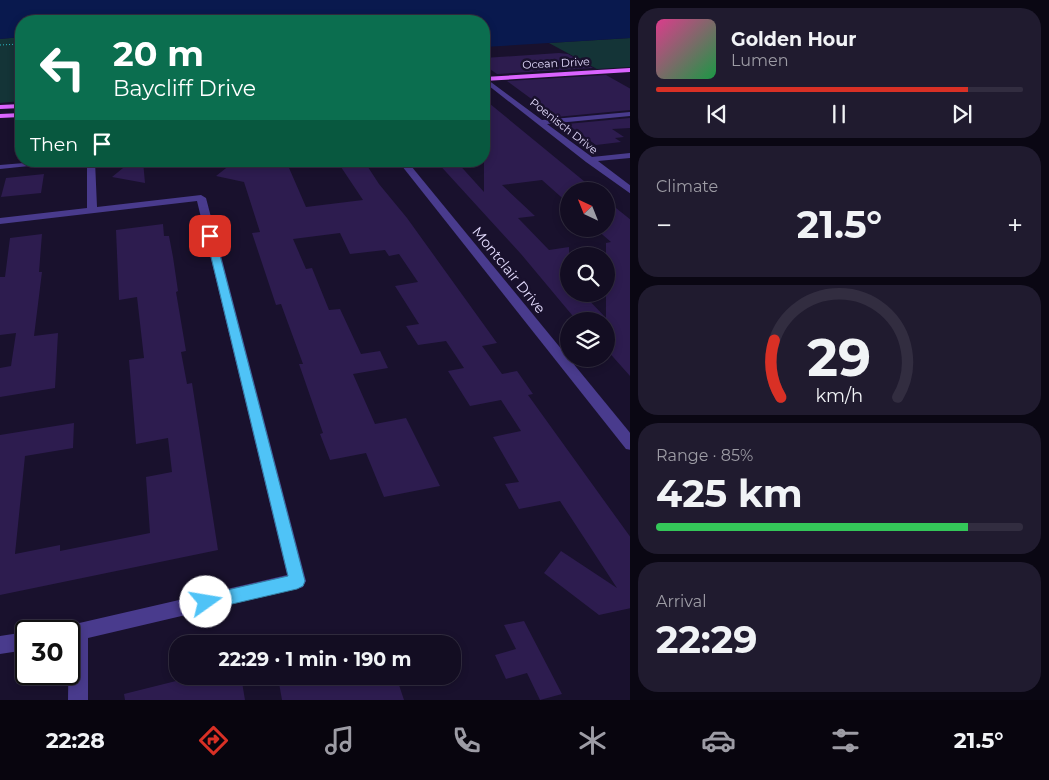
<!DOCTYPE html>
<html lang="en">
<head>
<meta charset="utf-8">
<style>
	:root { --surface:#130d22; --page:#201b2f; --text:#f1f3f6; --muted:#9d9ca5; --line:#322d40; --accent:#d93025 }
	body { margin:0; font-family:Montserrat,sans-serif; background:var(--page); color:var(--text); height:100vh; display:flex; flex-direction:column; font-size:19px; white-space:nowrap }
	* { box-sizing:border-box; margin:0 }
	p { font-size:16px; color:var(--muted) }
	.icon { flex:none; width:28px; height:28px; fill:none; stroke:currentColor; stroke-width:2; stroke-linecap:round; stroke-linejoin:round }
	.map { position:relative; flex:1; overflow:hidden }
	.drawer { display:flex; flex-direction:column; gap:8px; padding:8px; background:#0a0713; width:419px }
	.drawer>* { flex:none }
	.banner { position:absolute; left:15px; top:15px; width:475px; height:152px; border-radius:20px; box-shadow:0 2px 8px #0003,0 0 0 1px var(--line); background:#0b6e4f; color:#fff; overflow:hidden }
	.needle { width:32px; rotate:317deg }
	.buttons { position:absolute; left:560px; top:182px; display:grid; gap:10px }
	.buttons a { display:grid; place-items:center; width:55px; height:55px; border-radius:50%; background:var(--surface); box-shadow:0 2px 8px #0003,0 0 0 1px var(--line); font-size:25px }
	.speed { position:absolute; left:15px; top:620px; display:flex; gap:10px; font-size:25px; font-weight:700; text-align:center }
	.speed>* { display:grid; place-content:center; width:65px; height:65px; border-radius:50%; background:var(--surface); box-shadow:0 2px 8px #0003,0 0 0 1px var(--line); line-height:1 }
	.speed .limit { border:2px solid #111; border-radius:8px; background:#fff; color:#111 }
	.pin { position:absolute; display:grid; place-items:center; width:42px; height:42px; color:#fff; margin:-21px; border-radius:10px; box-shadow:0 2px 8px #0006 }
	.me { position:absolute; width:55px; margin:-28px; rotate:77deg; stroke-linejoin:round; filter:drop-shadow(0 0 4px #0008) }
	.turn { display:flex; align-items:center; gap:18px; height:105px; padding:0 15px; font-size:22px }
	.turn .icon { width:65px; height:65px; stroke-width:2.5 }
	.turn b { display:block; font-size:35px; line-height:42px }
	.then { display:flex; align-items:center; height:48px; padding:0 15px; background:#0003; gap:10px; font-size:19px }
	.big { font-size:38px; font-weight:700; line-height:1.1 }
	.drawer .tile { flex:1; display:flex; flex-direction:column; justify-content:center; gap:8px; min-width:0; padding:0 18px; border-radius:20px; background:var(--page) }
	.drawer .dial { align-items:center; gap:0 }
	.dial svg { height:130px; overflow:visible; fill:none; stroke:var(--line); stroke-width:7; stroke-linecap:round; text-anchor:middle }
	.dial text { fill:var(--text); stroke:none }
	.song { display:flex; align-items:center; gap:15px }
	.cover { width:60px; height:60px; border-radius:8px; background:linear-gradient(135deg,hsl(330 70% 55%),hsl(140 70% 35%)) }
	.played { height:5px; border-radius:2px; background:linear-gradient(90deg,var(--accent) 85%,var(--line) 85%) }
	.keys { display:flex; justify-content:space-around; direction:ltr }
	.heat { display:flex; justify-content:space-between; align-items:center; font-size:28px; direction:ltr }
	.charge { height:8px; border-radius:4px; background:linear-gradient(90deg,#34c759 85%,var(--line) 0) }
	.trip { position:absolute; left:169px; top:635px; width:292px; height:50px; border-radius:20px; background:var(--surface); box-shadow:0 2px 8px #0003,0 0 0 1px var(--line); font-weight:700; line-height:50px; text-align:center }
	.menu { display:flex; height:80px; justify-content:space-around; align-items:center; background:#08050e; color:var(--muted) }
	.menu .icon { width:35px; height:35px }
	.menu .selected { color:var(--accent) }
	.menu b { font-size:22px; color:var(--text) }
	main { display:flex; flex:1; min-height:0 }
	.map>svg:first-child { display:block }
	.green { fill:#143437 }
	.water { fill:#09194e }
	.building { fill:#2d1c4f }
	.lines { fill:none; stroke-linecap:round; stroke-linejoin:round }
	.path { stroke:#2db8c3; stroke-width:1; stroke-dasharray:1 2; stroke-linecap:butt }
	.lane { fill:#493b8d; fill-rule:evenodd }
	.street { fill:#493b8d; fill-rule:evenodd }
	.primary { fill:#da64ff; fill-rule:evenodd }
	.route { fill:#4fc3f7; stroke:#337fa1 }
	.labels { text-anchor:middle; stroke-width:5; stroke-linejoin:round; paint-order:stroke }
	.far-street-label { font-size:11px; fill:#e5ddff; stroke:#19112d }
	.street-label { font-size:14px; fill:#e5ddff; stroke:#19112d }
</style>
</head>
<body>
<main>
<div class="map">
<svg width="631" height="700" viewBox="0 0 631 700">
	<rect width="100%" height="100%" fill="#19112d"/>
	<!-- green -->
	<g class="green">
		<path d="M21 37V101L0 103V39Z"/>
		<path d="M630 38V67L597 69 549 43Z"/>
	</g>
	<!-- water -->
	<path class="water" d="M0 0H630V38L484 47V21H21V37L0 39Z"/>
	<!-- building -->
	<g class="building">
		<path d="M559 53 568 54 593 68 497 74 484 65V58Z"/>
		<path d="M606 75 631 89V110L556 117 507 81Z"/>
		<path d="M484 99 596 191H569V204L542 180 502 185 535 216 518 218 549 250 569 247V294H583L606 318V243L611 242 596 229H606V200L631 220V377L606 349V321H577L521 254 436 161H456L484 192Z"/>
		<path d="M631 118V128L612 129 624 137 615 138 621 142 596 145 567 124Z"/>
		<path d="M123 161H143L145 183 112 177 123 168Z"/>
		<path d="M235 161H286L306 207 363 200 339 164 364 161 379 184 407 218 497 343 482 346 502 374 517 371 533 394 528 395 631 538V608L599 615 544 573 561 551 617 588 560 501 519 509 505 484 519 482 493 437 521 431 501 400 470 406 448 371 464 368 446 341 418 345 406 326 419 324 395 286 418 282 399 254 389 256 385 250 350 254 340 233 293 239 306 269 312 268 329 310 340 309 361 354 380 351 388 368 353 374 375 424 406 418 440 486 384 497 366 453 330 460 320 434 323 433 299 364H303L281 304 276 305 252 233 260 232 244 182 216 176Z"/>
		<path d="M44 174 41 193 1 197 6 178Z"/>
		<path d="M163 224 164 236H169L173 257 178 291 176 292 186 351 181 352 187 384 192 383 218 550 0 595V435L74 423 73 448 25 456 15 554 60 545V551L150 533 146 477 172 472 168 438 136 444 129 360 144 358 137 297 119 300 116 230Z"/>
		<path d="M42 234 39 272H42L34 336 58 333 55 388 0 397V368L11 366 16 333 0 335V277H5L10 238Z"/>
		<path d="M524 621 562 694 540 700 527 673 506 679 495 655 516 649 504 625Z"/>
		<path d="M196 676H241L245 700H125L124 694Z"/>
		<path d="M306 676H396L404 700H282L279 683Z"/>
	</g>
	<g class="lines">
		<!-- path -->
		<path class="path" d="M0 45 21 44"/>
		<!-- lane -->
		<path class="lane" d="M48 161H70L68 162 0 169V165Z"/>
		<!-- street -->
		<g class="street">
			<path d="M484 77 542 120 631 112V116L547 124 592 157 631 153V158L598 161 631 186V194L586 162 484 82Z"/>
			<path d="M87 161H95L97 207 201 195 206 198 306 581 303 587 297 589 88 638V700H68L69 631H60L62 627 287 575 197 201 0 224V218L87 208Z"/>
			<path d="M398 161H407L631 434V450L626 449Z"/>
			<path d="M26 632V650L0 654V636Z"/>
		</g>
		<!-- primary -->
		<g class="primary">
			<path d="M631 68V72L484 81V77Z"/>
			<path d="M21 104V108L0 109V105Z"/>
			<path d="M21 113V117L0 118V114Z"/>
		</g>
	</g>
	<!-- route -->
	<path class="route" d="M210 233 215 236 305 581 303 586 297 589 206 610 201 607 198 602 201 596 288 576 206 236Z"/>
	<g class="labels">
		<!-- far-street labels -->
		<g class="far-street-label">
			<text transform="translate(556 63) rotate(-3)" y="4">Ocean Drive</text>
			<text transform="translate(564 126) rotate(38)" y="4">Poenisch Drive</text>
		</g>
		<!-- street labels -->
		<g class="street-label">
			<text transform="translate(509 270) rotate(51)" y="5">Montclair Drive</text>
		</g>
	</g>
</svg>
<div class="buttons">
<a><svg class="needle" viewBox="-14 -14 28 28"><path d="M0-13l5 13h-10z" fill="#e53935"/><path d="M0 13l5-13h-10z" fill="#9d9ca5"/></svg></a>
<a><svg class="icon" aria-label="search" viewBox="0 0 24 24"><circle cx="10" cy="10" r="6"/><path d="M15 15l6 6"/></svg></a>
<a><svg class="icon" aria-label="layers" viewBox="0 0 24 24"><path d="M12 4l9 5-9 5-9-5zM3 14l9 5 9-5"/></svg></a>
</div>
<div class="speed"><div class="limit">30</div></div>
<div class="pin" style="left:210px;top:236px;background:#d93025"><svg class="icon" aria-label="arrive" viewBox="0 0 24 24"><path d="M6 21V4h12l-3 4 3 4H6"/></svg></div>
<svg class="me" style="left:206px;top:602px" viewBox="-20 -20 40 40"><circle r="19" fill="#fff"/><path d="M0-13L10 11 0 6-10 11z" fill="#4fc3f7"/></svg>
<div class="trip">22:29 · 1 min · 190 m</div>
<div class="banner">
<div class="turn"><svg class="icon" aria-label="left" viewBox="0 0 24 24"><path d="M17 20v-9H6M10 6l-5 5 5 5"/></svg><div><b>20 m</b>Baycliff Drive</div></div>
<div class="then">Then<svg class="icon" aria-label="arrive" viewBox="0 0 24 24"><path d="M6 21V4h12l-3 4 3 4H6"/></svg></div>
</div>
</div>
<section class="drawer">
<div class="tile">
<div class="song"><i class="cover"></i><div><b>Golden Hour</b><p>Lumen</p></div></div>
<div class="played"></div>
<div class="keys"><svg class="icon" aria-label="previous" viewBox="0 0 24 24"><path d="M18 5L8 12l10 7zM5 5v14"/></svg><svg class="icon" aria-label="pause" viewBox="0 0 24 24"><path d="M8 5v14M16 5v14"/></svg><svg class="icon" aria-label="next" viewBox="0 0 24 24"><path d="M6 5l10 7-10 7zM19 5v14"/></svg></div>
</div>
<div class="tile"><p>Climate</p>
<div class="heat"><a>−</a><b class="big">21.5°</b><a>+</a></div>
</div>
<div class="tile dial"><svg viewBox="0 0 100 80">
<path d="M14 69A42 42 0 1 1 86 69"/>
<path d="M14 69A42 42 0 0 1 10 34" stroke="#d93025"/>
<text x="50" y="56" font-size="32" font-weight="700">29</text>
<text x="50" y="72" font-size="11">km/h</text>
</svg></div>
<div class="tile"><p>Range · 85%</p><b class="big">425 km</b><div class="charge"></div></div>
<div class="tile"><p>Arrival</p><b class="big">22:29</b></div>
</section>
</main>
<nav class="menu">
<b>22:28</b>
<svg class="icon selected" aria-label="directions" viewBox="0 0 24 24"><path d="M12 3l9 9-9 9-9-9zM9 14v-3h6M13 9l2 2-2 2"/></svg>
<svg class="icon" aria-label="music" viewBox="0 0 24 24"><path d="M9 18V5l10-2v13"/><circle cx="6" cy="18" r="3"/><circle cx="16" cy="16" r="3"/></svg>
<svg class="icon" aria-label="phone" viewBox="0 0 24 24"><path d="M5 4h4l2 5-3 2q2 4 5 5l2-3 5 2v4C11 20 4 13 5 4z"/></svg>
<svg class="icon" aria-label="climate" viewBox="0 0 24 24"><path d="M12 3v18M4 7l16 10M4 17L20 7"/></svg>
<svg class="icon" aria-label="car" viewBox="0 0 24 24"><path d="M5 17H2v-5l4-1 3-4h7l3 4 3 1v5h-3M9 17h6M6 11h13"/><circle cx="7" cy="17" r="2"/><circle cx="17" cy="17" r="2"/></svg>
<svg class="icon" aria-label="filters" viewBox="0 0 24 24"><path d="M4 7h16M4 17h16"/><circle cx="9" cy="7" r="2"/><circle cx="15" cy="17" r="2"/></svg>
<b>21.5°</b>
</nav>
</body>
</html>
